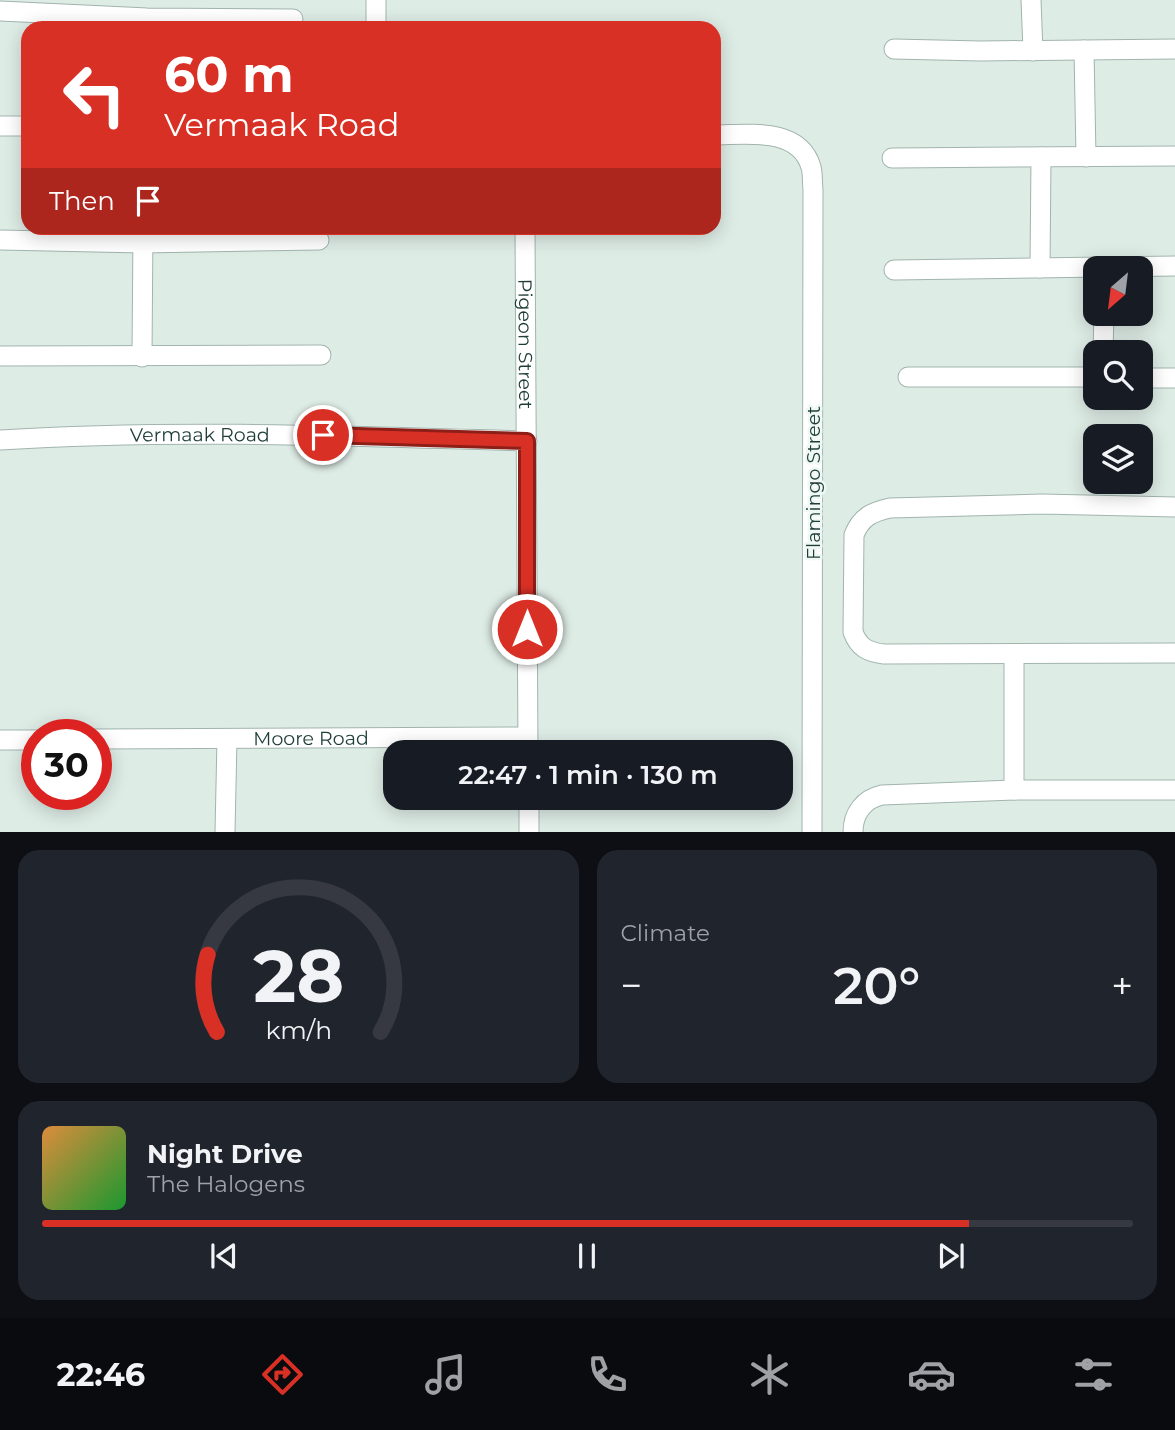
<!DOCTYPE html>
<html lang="en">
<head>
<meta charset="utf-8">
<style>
	:root { --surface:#171b24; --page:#20242c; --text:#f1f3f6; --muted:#9ea1a6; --line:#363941; --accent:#d93025 }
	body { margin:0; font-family:Montserrat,sans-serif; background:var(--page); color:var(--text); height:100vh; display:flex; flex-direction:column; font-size:26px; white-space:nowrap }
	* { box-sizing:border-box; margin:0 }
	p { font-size:23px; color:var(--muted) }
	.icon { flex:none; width:38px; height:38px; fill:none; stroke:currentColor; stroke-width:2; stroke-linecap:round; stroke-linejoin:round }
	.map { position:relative; height:832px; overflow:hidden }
	.details { display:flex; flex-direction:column; gap:18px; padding:18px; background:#0d0f14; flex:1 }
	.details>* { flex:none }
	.banner { position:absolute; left:21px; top:21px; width:700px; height:214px; border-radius:21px; box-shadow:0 4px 18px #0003; background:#d93025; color:#fff; overflow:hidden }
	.needle { width:46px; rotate:208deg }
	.controls { position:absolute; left:1083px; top:256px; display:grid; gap:14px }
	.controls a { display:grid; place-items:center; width:70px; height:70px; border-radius:14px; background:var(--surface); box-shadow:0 4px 18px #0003; font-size:35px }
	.speed { position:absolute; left:21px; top:719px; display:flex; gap:14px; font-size:35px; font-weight:700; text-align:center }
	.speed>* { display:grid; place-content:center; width:91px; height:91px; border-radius:50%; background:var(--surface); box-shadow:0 4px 18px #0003; line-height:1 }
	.speed .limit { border:10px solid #d22; background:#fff; color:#111 }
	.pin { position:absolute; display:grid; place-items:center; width:60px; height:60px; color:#fff; margin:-30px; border:4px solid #fff; border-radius:50%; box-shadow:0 2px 7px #0007 }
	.me { position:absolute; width:77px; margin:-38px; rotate:0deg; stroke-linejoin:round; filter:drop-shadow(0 0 5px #0008) }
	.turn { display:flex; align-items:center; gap:24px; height:147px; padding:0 28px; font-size:32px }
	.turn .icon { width:91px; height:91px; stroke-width:2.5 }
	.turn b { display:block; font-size:49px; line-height:60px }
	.then { display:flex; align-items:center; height:66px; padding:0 28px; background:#0003; gap:14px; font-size:26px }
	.big { font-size:52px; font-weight:600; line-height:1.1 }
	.details .tile { flex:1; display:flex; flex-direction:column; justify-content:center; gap:10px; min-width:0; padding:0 24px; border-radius:21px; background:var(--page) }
	.details .dial { align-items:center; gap:0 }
	.dial svg { height:182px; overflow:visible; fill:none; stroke:var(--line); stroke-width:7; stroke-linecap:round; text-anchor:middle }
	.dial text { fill:var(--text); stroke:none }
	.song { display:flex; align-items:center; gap:21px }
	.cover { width:84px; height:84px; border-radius:10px; background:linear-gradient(135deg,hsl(30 70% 55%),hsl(130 70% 35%)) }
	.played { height:7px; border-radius:4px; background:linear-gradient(90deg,var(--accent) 85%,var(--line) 85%) }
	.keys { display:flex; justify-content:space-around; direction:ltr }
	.heat { display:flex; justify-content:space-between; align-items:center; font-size:38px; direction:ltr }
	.details .tiles { flex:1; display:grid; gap:18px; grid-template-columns:1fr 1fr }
	.tile:last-child { grid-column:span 2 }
	.trip { position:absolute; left:383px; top:740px; width:410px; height:70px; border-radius:21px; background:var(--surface); box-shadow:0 4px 18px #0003; font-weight:600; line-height:70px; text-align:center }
	.dock { display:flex; height:112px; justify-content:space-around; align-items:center; background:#090b0e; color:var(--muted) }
	.dock .icon { width:49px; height:49px }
	.dock .current { color:var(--accent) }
	.dock b { font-size:32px; color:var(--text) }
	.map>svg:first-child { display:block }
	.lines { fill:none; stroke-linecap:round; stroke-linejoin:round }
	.minor-casing { stroke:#a1b4ae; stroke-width:21 }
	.minor { stroke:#fff; stroke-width:19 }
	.route-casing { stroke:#8d1f18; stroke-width:18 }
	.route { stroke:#d93025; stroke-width:12 }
	.labels { text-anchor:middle; stroke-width:5; stroke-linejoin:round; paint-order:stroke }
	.street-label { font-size:19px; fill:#1e3d36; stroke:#eff8f4 }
</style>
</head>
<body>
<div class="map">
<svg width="1175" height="832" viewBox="0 0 1175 832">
	<rect width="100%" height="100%" fill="#deece6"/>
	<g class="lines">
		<defs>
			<g id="minor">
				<path d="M376 0V28"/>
				<path d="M1031 0 1033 51"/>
				<path d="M0 11 147 18 293 19"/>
				<path d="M894 49 980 51 1175 49"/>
				<path d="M1084 50 1086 157"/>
				<path d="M0 126H28"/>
				<path d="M714 135C746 135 799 126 811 167 813 174 812 182 813 189L812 832"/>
				<path d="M892 158 1175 156"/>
				<path id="s1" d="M525 228 528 752"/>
				<path d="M0 240 143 243 319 240"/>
				<path d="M1040 268 1041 157"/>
				<path d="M894 270 1175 266"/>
				<path d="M1103 352 1104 313"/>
				<path d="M0 356 321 355"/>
				<path d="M142 357 143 228"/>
				<path d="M908 377H1096"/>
				<path d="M1141 378H1175"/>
				<path id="s2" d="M0 440C174 429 353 436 527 441"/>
				<path d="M1175 507 1042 504 890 508C872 512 861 517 854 535L853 632C859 648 868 652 884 654L1175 653"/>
				<path d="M1014 654V790"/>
				<path id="s3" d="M96 739 527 737"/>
				<path d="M0 740H37"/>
				<path d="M529 798V832"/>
				<path d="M225 832 227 739"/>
				<path d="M853 832C853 813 864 799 882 795L1014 790H1175"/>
			</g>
		</defs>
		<!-- minor casing -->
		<use href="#minor" class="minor-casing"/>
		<!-- minor -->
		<use href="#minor" class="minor"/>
	</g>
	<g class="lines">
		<defs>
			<path id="route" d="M323 435 527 441V629"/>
		</defs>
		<!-- route casing -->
		<use href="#route" class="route-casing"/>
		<!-- route -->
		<use href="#route" class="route"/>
	</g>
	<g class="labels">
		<!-- street labels -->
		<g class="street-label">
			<text dy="7" stroke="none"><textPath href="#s1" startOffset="116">Pigeon Street</textPath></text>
			<text dy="7" stroke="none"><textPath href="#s2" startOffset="200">Vermaak Road</textPath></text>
			<text transform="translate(813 483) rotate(-90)" y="7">Flamingo Street</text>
			<text dy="7" stroke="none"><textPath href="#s3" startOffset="215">Moore Road</textPath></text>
		</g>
	</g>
</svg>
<div class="controls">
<a><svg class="needle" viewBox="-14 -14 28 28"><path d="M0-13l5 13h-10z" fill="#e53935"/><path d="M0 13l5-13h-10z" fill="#9ea1a6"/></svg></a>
<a><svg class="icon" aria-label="search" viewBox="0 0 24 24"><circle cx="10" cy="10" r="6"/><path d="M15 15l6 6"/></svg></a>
<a><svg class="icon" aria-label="layers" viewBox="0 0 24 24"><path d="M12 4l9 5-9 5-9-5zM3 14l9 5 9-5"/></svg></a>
</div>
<div class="speed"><div class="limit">30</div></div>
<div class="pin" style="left:323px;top:435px;background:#d93025"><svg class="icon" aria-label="arrive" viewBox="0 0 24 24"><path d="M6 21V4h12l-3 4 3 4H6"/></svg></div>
<svg class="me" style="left:527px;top:629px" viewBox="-20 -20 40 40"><circle r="17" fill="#d93025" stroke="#fff" stroke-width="3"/><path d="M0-11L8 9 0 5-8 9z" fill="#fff"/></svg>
<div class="trip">22:47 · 1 min · 130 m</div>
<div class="banner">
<div class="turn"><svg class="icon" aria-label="left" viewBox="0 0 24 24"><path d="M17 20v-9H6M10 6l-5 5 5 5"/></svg><div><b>60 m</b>Vermaak Road</div></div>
<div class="then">Then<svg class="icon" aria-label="arrive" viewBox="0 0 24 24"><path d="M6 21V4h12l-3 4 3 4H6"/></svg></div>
</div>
</div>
<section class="details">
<div class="tiles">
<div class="tile dial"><svg viewBox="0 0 100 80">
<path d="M14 69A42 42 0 1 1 86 69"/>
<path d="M14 69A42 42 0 0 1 10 35" stroke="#d93025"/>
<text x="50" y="56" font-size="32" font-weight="700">28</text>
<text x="50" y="72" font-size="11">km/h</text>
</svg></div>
<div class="tile"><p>Climate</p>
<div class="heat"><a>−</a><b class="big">20°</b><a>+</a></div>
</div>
<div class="tile">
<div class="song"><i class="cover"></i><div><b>Night Drive</b><p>The Halogens</p></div></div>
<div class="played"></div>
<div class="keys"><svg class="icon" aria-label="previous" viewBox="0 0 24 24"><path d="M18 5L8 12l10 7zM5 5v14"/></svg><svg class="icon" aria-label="pause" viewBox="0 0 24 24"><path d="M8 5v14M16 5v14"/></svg><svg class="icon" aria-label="next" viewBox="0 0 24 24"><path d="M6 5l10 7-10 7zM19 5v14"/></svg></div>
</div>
</div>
</section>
<nav class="dock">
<b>22:46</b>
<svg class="icon current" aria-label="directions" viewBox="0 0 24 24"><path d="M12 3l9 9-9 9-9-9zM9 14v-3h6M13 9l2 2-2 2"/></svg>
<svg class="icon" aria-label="music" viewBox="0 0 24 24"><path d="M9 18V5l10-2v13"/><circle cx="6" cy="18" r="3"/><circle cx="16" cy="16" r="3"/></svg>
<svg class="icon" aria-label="phone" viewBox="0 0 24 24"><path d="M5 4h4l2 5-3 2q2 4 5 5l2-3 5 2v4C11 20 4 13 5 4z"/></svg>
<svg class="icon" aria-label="climate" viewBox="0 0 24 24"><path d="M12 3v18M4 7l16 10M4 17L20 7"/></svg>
<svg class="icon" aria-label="car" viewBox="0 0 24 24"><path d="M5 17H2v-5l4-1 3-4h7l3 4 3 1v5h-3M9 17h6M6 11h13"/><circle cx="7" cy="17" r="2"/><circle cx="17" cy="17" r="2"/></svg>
<svg class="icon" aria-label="filters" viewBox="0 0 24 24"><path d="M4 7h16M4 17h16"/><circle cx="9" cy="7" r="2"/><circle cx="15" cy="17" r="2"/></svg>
</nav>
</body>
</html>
